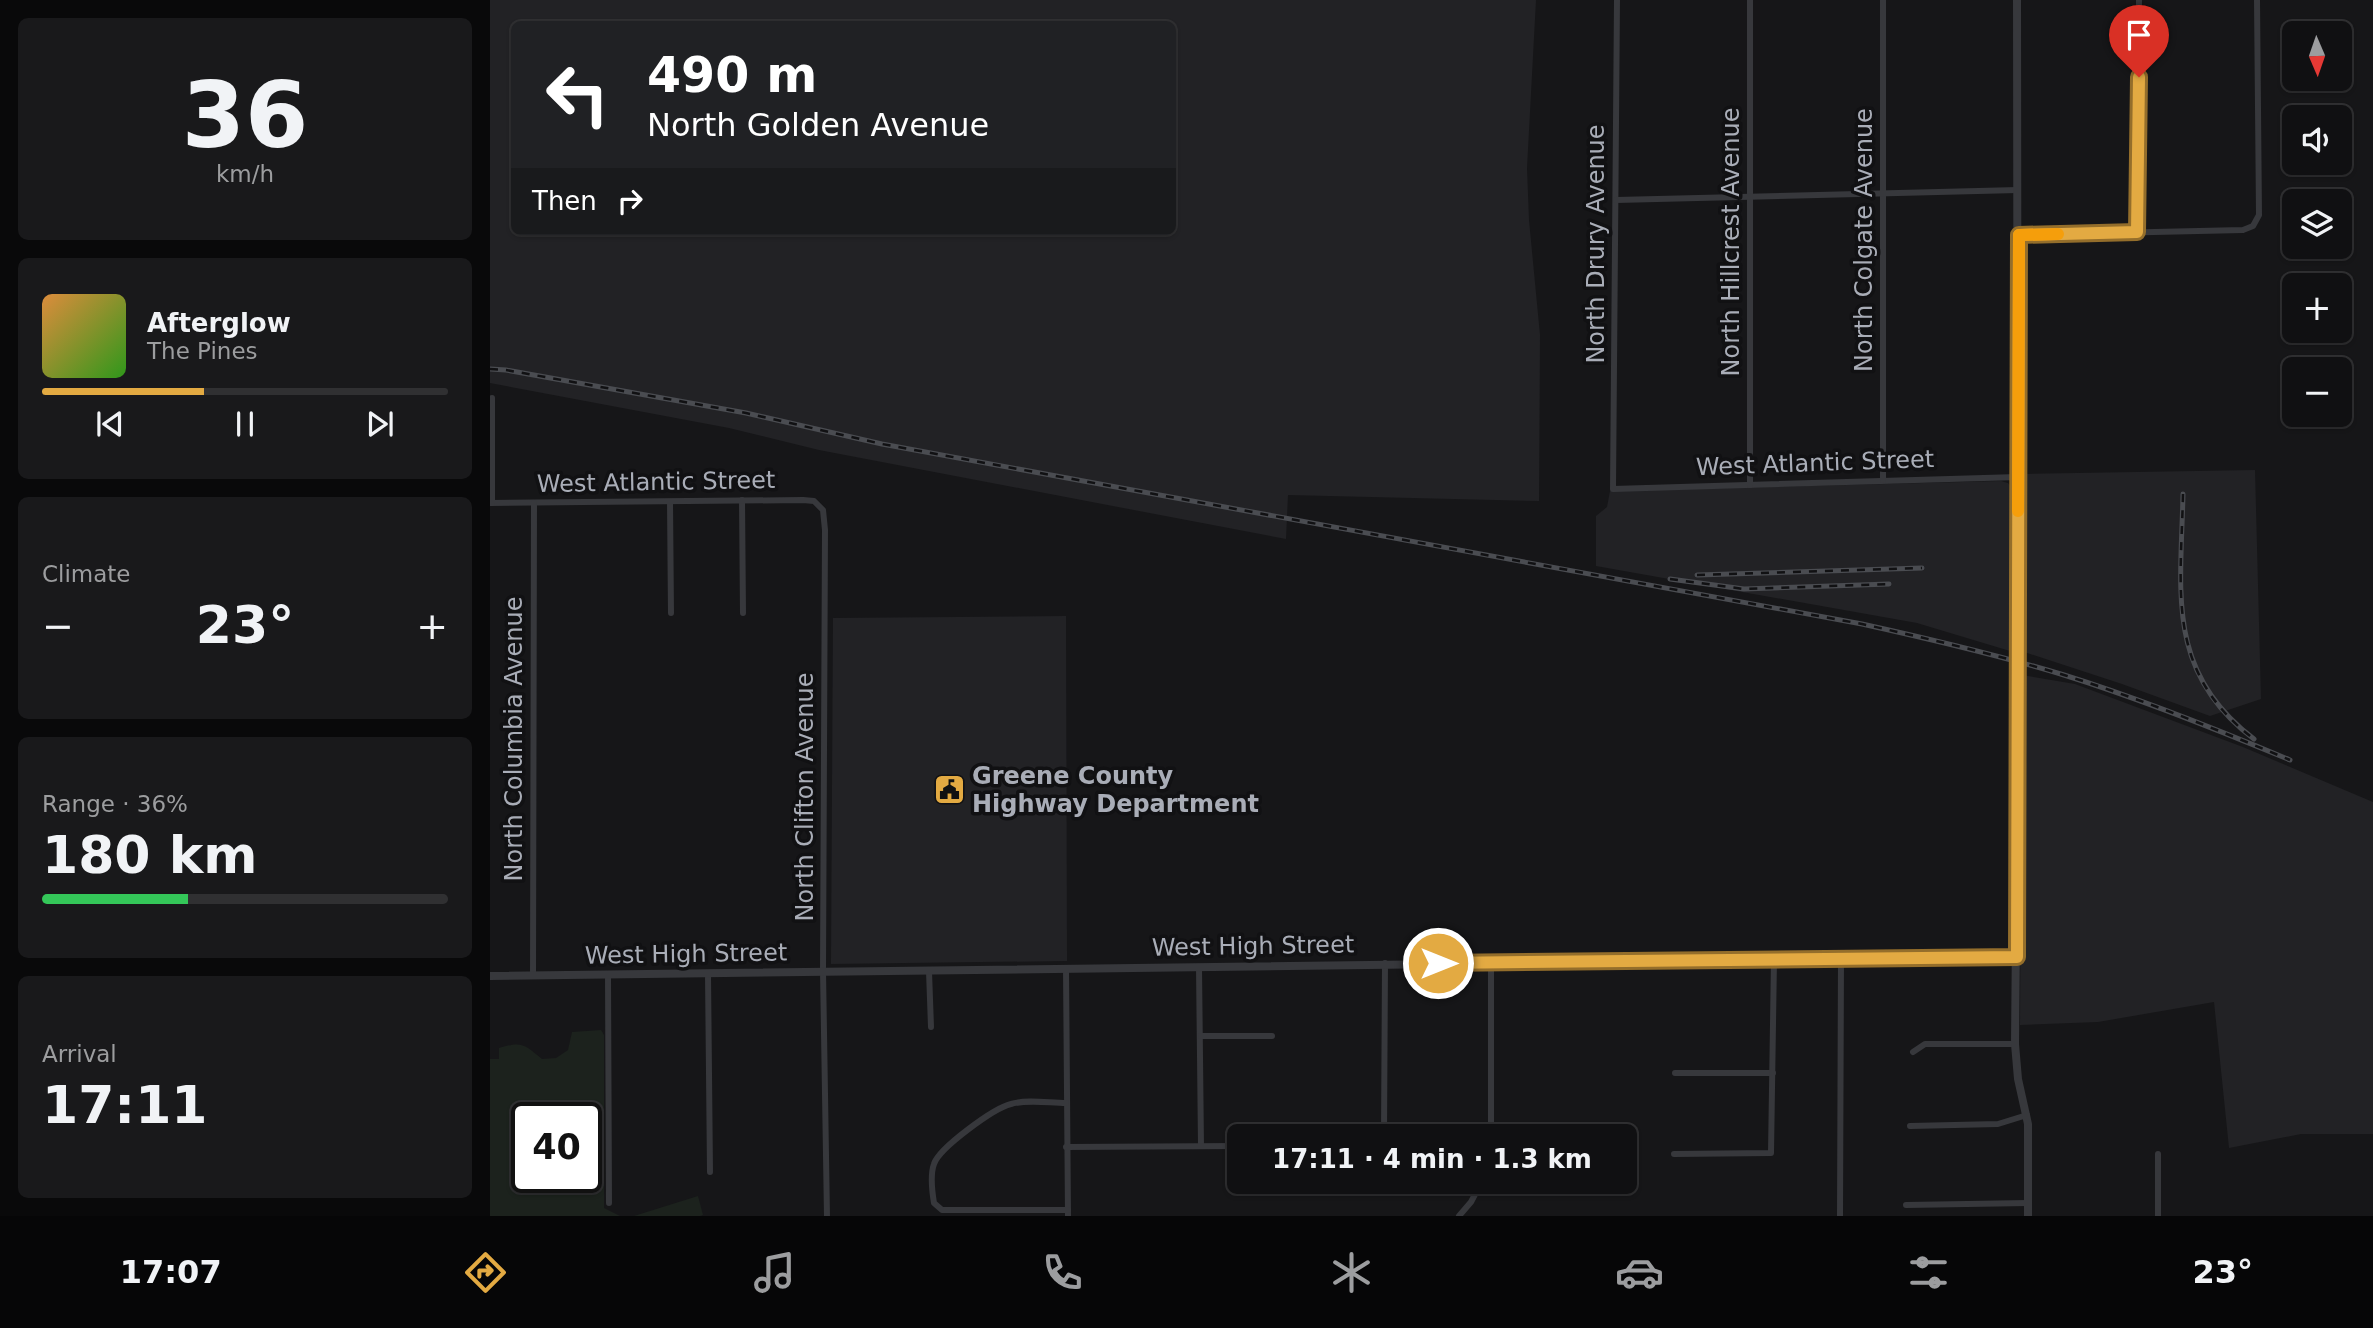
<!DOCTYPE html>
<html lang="en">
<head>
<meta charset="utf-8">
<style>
	:root { --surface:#101012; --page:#19191b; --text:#f1f3f6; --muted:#9c9d9f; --line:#303032; --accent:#e3aa42 }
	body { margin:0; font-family:"DejaVu Sans",sans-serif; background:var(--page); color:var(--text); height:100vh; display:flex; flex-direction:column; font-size:26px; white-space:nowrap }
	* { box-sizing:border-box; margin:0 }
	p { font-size:23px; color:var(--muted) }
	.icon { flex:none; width:38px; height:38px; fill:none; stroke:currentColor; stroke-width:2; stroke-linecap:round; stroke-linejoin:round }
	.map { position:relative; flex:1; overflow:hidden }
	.panel { display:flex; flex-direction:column; gap:18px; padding:18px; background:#09090a; width:490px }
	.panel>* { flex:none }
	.guide { position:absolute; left:21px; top:21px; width:665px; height:214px; border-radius:10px; box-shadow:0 2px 5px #0004,0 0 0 2px var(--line); background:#202124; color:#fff; overflow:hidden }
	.needle { width:46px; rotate:178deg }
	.controls { position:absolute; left:1792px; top:21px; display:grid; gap:14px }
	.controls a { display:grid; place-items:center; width:70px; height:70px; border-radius:10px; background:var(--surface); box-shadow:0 2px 5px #0004,0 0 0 2px var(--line); font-size:35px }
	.speed { position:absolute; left:21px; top:1102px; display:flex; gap:14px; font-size:35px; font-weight:700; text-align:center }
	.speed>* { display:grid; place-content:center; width:91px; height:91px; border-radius:50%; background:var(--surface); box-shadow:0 2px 5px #0004,0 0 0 2px var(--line); line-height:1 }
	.speed .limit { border:4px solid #111; border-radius:10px; background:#fff; color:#111 }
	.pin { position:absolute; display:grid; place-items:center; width:60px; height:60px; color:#fff; margin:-72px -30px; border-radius:50% 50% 50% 0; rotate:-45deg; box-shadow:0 0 7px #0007 }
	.pin .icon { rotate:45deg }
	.me { position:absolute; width:77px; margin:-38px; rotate:90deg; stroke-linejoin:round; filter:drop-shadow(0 0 5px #0008) }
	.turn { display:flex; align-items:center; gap:24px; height:147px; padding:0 21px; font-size:32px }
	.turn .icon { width:91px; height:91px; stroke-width:2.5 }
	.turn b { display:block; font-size:49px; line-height:60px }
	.then { display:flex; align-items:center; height:66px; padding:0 21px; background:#0003; gap:14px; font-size:26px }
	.big { font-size:52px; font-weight:700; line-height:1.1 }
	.panel .tile { flex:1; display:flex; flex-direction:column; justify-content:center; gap:10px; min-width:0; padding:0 24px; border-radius:10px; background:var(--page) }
	.panel .dial { align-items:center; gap:0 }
	.dial b { font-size:91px; line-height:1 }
	.song { display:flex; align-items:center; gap:21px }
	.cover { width:84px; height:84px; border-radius:10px; background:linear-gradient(135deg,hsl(30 70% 55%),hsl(110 70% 35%)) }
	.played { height:7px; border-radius:4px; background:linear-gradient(90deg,var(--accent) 40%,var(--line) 40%) }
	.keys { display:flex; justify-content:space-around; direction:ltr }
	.heat { display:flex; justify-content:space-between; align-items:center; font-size:38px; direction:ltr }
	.charge { height:10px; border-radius:5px; background:linear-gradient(90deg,#34c759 36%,var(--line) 0) }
	.trip { position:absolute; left:737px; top:1124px; width:410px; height:70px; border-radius:10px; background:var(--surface); box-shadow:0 2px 5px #0004,0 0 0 2px var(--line); font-weight:700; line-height:70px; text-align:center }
	.menu { display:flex; height:112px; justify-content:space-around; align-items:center; background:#060607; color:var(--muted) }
	.menu .icon { width:49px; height:49px }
	.menu .selected { color:var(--accent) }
	.menu b { font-size:32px; color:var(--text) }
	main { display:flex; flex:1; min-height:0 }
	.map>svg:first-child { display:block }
	.built { fill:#222225; fill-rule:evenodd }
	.green { fill:#1c221d; fill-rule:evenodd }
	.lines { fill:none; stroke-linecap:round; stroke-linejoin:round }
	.minor { stroke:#37383c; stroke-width:6 }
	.tertiary { stroke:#37383c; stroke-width:8 }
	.rail-casing { stroke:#4a4c51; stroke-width:5 }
	.rail { stroke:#111113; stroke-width:2.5; stroke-dasharray:8; stroke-linecap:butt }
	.route-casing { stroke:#946e2b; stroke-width:18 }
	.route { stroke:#e3aa42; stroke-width:12 }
	.slow { stroke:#f59e0b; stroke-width:12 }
	.labels { text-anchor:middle; stroke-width:7; stroke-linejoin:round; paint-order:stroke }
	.street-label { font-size:24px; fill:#a9adb7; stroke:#111113 }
	.poi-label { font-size:24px; font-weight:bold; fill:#a9adb7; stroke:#111113; text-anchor:start }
</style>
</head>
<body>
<main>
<section class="panel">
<div class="tile dial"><b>36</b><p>km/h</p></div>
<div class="tile">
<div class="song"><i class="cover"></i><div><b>Afterglow</b><p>The Pines</p></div></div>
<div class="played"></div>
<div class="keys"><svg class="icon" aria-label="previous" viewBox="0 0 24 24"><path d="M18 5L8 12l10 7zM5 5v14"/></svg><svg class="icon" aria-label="pause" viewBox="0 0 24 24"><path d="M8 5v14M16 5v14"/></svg><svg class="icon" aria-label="next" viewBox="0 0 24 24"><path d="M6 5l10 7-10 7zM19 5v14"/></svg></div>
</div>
<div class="tile"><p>Climate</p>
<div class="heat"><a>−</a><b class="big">23°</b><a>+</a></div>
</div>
<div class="tile"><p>Range · 36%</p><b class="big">180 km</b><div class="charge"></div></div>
<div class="tile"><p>Arrival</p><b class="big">17:11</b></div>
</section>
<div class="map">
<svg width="1883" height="1216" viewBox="0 0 1883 1216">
	<rect width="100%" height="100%" fill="#161618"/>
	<!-- built -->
	<g class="built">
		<path d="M0 0H1046L1037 168 1039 220 1050 335 1049 501 798 495 796 539 329 450 239 428 0 383ZM24 24H682V231H24Z"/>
		<path d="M1765 470 1771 699 1720 716 1632 684 1534 652V474Z"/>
		<path d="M1511 481 1518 483 1522 488 1523 496V643L1520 651 1427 623 1106 566V516L1117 507 1120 491Z"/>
		<path d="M576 616 577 961 341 964 343 618Z"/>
		<path d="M1532 675 1585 684 1753 747 1883 802V1134H1811L1739 1148 1724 1002 1608 1022 1530 1025Z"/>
	</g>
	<!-- green -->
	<g class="green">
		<path d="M111 1030 114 1035V1208L130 1216H0V1059H9V1048C32 1041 34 1044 52 1059L66 1058 78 1050 82 1032ZM37 1118H96V1178H37Z"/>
		<path d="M208 1196 213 1215 210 1216H144Z"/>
	</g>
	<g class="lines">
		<!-- minor -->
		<g class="minor">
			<path d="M1127 0 1123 489 1528 477"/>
			<path d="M1260 0V485"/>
			<path d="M1393 0V480"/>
			<path d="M1126 200 1528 190"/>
			<path d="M1647 231 1649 0"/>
			<path d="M1529 235 1753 230 1763 226 1769 215 1767 0"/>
			<path d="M252 500 253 613"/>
			<path d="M180 502 181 613"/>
			<path d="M0 503 313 500 324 501 333 510 335 530 333 971 337 1216"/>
			<path d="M2 503V398"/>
			<path d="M709 967 711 1146"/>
			<path d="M576 968 578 1216"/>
			<path d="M439 971 441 1027"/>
			<path d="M218 974 220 1172"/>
			<path d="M118 975 119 1203"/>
			<path d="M43 976 44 503"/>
			<path d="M711 1036H782"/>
			<path d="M1423 1052 1435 1044H1525"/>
			<path d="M1185 1073H1283"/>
			<path d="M576 1103C559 1103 538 1099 521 1104 504 1108 449 1148 444 1164 440 1175 442 1191 444 1203L452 1210H578"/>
			<path d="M1420 1126 1508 1124 1537 1115"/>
			<path d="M894 1136 895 963"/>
			<path d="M1001 1136V963"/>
			<path d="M576 1147 749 1146"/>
			<path d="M1184 1154 1281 1153 1284 959"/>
			<path d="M1668 1154V1216"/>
			<path d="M1416 1205 1538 1203"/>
			<path d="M969 1216 981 1202 992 1181"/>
			<path d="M1350 1216 1351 958"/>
		</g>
		<!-- tertiary -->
		<g class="tertiary">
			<path d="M1527 0 1528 717 1525 1044 1528 1079 1538 1124V1216"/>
			<path d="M0 976 1527 957"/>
		</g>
		<defs>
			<g id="rail">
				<path d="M0 369 16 370 256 413 392 444 1372 624C1440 639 1508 655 1574 675 1651 699 1726 729 1800 760"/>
				<path d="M1693 494C1691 591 1675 672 1764 739"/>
				<path d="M1207 575 1432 568"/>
				<path d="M1180 579 1254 589 1399 584"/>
			</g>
		</defs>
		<!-- rail casing -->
		<use href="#rail" class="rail-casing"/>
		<!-- rail -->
		<use href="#rail" class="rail"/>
	</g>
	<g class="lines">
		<defs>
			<path id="route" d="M948 963 1527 957 1529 235 1647 232 1649 77"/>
		</defs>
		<!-- route casing -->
		<use href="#route" class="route-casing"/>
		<!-- route -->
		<use href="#route" class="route"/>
		<!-- slow -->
		<path class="slow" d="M1528 511 1529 235 1568 234"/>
	</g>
	<!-- icons -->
	<defs>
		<symbol id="civic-square" viewBox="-11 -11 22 22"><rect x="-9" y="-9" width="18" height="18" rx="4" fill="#e3aa42" stroke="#111113"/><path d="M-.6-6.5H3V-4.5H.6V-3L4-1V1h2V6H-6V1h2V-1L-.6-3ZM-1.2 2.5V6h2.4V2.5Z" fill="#111"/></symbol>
	</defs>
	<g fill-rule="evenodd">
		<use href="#civic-square" x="442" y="772" width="35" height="35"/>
	</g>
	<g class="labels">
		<!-- street labels -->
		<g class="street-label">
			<text transform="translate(1374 240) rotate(-90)" y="8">North Colgate Avenue</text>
			<text transform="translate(1241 242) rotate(-90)" y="8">North Hillcrest Avenue</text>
			<text transform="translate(1106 244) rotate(-90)" y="8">North Drury Avenue</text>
			<text transform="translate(1325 463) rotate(-2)" y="8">West Atlantic Street</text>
			<text transform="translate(166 482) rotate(-1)" y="8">West Atlantic Street</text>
			<text transform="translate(24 739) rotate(-90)" y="8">North Columbia Avenue</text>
			<text transform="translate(315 797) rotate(-90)" y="8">North Clifton Avenue</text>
			<text transform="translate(763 946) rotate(-1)" y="8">West High Street</text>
			<text transform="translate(196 954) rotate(-1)" y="8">West High Street</text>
		</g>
		<!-- poi labels -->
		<g class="poi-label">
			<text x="482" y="784">Greene County<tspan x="482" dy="28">Highway Department</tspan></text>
		</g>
	</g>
</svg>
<div class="controls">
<a><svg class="needle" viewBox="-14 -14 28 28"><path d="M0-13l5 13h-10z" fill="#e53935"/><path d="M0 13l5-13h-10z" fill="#9c9d9f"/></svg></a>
<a><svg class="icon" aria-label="sound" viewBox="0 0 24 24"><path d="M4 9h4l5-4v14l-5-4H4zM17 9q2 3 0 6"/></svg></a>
<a><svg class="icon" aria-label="layers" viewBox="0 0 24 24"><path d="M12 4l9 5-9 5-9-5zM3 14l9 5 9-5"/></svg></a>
<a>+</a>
<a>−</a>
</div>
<div class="speed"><div class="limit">40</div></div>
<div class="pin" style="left:1649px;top:77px;background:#d93025"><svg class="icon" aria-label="arrive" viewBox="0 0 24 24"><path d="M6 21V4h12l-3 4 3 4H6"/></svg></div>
<svg class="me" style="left:948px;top:963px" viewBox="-20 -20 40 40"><circle r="17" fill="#e3aa42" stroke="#fff" stroke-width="3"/><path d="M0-11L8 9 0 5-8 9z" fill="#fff"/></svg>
<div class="trip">17:11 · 4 min · 1.3 km</div>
<div class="guide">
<div class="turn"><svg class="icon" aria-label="left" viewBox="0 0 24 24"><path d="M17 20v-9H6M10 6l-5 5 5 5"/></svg><div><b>490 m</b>North Golden Avenue</div></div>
<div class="then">Then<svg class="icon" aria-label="right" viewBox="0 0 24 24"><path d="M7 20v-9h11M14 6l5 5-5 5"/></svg></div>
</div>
</div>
</main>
<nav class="menu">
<b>17:07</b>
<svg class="icon selected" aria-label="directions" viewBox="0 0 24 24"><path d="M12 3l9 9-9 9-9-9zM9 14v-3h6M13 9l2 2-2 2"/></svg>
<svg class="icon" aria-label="music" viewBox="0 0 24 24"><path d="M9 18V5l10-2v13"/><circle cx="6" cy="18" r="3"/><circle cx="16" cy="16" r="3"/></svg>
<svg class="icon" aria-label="phone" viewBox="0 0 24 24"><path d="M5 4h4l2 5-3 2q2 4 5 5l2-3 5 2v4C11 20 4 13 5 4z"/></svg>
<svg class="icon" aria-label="climate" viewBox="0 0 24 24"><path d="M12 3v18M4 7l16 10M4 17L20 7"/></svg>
<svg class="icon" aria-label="car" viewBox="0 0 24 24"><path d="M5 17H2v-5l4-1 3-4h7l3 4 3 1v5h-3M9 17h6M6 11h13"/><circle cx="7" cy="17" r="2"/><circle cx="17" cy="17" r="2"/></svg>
<svg class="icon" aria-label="filters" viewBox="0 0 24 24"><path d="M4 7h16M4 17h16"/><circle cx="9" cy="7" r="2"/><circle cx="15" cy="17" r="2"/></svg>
<b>23°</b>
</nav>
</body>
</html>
